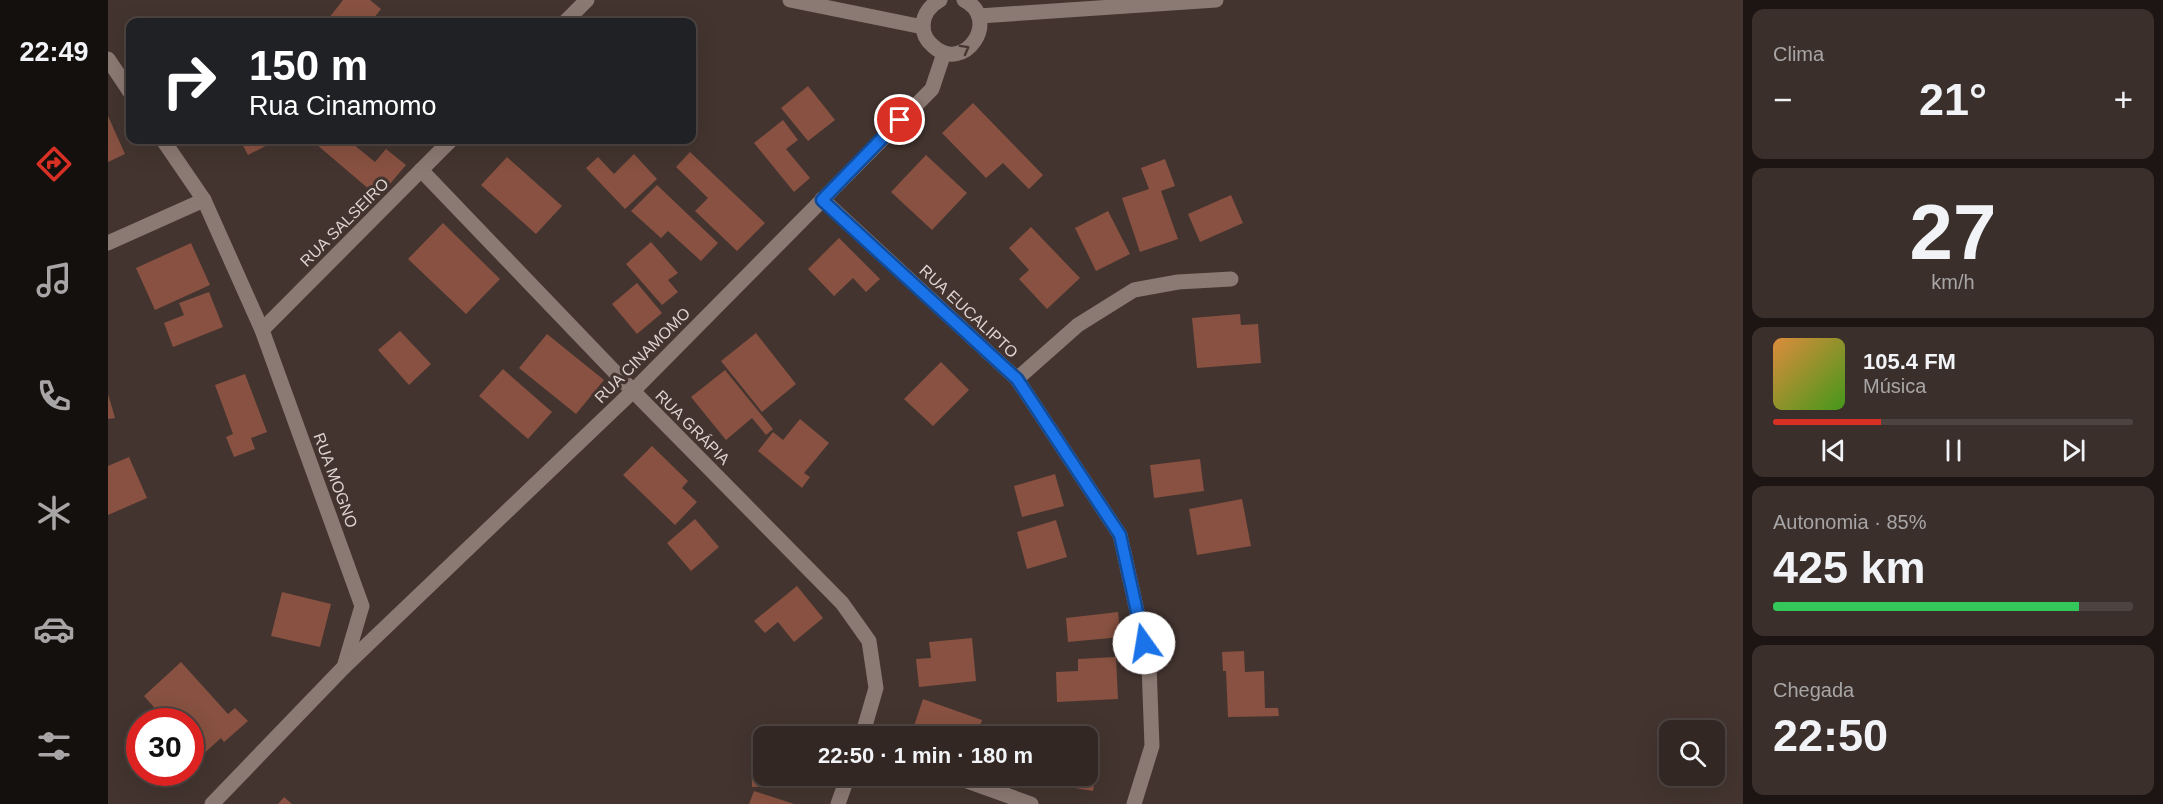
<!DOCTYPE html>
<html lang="pt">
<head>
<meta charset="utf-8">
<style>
	:root { --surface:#322723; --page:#3a2f2b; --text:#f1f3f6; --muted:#a8a5a6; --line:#4d4441; --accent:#d93025 }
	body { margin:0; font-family:Arial,sans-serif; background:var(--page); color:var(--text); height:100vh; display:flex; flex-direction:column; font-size:22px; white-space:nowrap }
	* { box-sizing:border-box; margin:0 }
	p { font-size:20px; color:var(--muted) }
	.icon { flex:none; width:33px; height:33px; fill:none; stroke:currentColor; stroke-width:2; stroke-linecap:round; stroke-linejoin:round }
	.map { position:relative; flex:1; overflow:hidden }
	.details { display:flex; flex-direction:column; gap:9px; padding:9px; background:#1c1513; width:420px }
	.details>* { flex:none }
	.guide { position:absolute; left:18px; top:18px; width:570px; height:126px; border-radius:12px; box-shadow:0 6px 24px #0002,0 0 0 2px var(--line); background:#202124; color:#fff; overflow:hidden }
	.controls { position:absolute; left:1551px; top:720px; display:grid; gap:12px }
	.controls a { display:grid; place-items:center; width:66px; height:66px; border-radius:12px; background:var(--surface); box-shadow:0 6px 24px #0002,0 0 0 2px var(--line); font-size:30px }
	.speed { position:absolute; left:18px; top:708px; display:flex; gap:12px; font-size:30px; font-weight:700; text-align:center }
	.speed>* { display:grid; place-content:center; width:78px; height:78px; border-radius:50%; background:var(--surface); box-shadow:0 6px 24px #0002,0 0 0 2px var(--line); line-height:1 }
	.speed .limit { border:9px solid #d22; background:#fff; color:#111 }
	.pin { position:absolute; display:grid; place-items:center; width:51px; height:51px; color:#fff; margin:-26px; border:3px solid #fff; border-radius:50%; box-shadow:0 2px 6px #0007 }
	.me { position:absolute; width:66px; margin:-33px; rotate:347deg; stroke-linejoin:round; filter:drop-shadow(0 0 4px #0008) }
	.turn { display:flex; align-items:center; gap:21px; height:126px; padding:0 24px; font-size:27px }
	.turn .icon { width:78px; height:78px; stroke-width:2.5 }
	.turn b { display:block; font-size:42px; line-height:51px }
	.big { font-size:45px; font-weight:800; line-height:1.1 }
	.details .card { flex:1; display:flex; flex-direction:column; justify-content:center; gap:9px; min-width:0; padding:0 21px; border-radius:12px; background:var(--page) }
	.details .dial { align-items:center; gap:0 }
	.dial b { font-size:78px; line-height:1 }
	.song { display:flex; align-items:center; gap:18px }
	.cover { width:72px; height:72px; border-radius:9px; background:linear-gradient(135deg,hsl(30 70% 55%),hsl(100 70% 35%)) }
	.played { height:6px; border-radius:3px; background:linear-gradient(90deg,var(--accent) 30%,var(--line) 30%) }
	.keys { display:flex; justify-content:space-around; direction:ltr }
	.heat { display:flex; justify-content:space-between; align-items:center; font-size:33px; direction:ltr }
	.charge { height:9px; border-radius:4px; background:linear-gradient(90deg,#34c759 85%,var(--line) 0) }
	.trip { position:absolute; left:645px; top:726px; width:345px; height:60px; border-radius:12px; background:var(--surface); box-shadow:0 6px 24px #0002,0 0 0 2px var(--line); font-weight:800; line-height:60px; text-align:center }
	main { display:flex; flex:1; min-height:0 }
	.tab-bar { display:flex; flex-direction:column; width:108px; justify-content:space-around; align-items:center; background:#14100e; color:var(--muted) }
	.tab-bar .icon { width:42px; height:42px }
	.tab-bar .on { color:var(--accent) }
	.tab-bar b { font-size:27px; color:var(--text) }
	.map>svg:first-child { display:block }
	.building { fill:#885141 }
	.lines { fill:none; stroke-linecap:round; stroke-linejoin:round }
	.street { stroke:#8b7973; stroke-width:15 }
	.oneway { stroke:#473732 }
	.route-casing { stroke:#114b97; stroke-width:15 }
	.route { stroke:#1a73e8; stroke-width:10 }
	.labels { text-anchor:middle; stroke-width:6; stroke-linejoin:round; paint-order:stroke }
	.street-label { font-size:16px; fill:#ddd3d0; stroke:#43342f }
</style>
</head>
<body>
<main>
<nav class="tab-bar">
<b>22:49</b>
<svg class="icon on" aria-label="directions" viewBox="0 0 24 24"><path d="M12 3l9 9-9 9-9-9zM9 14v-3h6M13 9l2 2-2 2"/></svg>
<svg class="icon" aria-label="music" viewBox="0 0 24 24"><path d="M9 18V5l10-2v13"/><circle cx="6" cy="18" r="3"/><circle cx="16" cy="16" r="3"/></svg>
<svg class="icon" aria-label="phone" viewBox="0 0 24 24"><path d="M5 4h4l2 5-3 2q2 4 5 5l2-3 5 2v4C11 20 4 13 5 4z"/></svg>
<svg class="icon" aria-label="climate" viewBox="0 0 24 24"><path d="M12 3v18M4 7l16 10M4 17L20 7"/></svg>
<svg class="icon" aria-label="car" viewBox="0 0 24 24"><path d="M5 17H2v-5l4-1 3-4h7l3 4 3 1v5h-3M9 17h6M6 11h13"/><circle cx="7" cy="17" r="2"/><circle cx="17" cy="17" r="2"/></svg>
<svg class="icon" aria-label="filters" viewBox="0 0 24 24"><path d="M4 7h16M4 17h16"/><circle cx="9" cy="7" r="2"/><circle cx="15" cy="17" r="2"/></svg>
</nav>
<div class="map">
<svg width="1635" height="804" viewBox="0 0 1635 804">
	<rect width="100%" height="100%" fill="#43342f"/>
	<!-- building -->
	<g class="building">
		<path d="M235 0H262L273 9 263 22H227L221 18Z"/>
		<path d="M700 86 727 120 700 141 673 108Z"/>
		<path d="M865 103 935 175 921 189 895 163 878 178 834 133Z"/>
		<path d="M0 116 17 154 0 162Z"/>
		<path d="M675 120 690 140 678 149 702 178 686 192 646 143Z"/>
		<path d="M132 140H169L140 155Z"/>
		<path d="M212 140H240L267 162 278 149 298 165 281 185 272 178 262 190 208 144Z"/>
		<path d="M582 152 657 223 629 251 587 211 600 198 568 167Z"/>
		<path d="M526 154 549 179 517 209 478 168 490 157 506 174Z"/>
		<path d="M818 155 859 193 824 230 783 192Z"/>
		<path d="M399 157 454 206 428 234 373 185Z"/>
		<path d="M1057 159 1067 186 1053 191 1070 239 1032 252 1014 198 1041 189 1033 168Z"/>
		<path d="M549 185 610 243 593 261 560 231 553 238 523 211Z"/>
		<path d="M1123 195 1135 223 1092 242 1080 214Z"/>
		<path d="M1000 211 1022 254 988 271 967 228Z"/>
		<path d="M335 223 392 279 358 314 300 259Z"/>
		<path d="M923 227 972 278 939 309 911 279 921 270 901 248Z"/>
		<path d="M731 238 772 279 758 292 745 278 726 296 700 269Z"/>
		<path d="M543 242 570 273 560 280 570 292 554 305 518 264Z"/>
		<path d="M83 243 102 285 47 310 28 268Z"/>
		<path d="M529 283 554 313 529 334 504 304Z"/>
		<path d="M101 292 115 327 65 347 56 323 76 315 71 303Z"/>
		<path d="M1132 314 1133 325 1150 324 1153 363 1089 368 1084 318Z"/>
		<path d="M292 331 323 364 301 385 270 350Z"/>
		<path d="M648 333 688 384 654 412 613 361Z"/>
		<path d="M439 334 496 380 468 414 411 368Z"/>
		<path d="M833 362 861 390 825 426 796 399Z"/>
		<path d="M395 369 444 412 420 439 371 396Z"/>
		<path d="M617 370 665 429 658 435 644 418 618 440 583 397Z"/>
		<path d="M137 374 159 432 143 438 147 449 126 457 118 437 125 434 107 385Z"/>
		<path d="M0 394 7 418 0 419Z"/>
		<path d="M692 419 721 443 696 473 702 477 694 488 650 451 665 432 675 440Z"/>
		<path d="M544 446 580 481 574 488 589 502 567 525 515 475Z"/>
		<path d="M21 457 39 498 0 515V466Z"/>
		<path d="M1092 459 1096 491 1046 498 1042 465Z"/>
		<path d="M947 474 956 506 914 517 906 486Z"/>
		<path d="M1134 499 1143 546 1089 555 1081 509Z"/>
		<path d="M587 519 611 547 583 571 559 543Z"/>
		<path d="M948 520 959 557 919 569 909 532Z"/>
		<path d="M689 586 715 618 686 642 670 622 657 633 646 621Z"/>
		<path d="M174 592 223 604 212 647 163 636Z"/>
		<path d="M1010 612 1013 637 960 642 958 618Z"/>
		<path d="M864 638 868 681 811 687 808 659 823 658 821 642Z"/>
		<path d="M1136 651 1137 672 1156 671 1157 708H1170L1171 716 1120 717 1118 671H1115L1114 652Z"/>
		<path d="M1008 657 1010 699 949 702 948 672 970 671V659Z"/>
		<path d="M73 662 120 714 127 708 140 721 116 742 113 738 92 757 82 747V722H59L36 696Z"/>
		<path d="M815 699 874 720 869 736 803 735Z"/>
		<path d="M643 749H656V776H704V786L644 787Z"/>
		<path d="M980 754 991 756 985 791 930 782 931 776H980Z"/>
		<path d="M646 791 686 804H641Z"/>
		<path d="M176 797 184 804H170Z"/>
	</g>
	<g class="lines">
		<!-- street -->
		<g class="street">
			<path d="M682 0 815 27"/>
			<path d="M832 0C823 5 815 14 815 26 815 34 819 41 825 46 856 75 894 19 856 0"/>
			<path d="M871 16 1108 0"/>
			<path d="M457 22 479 0"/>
			<path d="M0 59 22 92"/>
			<path d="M55 140 96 200 154 330 254 606 236 667 104 804"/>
			<path d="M313 170 525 391 734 603 761 641 768 688 754 736"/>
			<path d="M714 199 909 379 1012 535 1041 665 1044 746 1026 804"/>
			<path d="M0 243 96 200"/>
			<path d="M154 330 343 140"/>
			<path d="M909 379 970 325 1026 290 1070 282 1123 279"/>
			<path d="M236 667 525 391 824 89 836 53"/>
			<path d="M845 776 923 804"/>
			<path d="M730 804 740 776"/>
		</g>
	</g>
	<!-- one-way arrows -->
	<defs><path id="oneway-chevron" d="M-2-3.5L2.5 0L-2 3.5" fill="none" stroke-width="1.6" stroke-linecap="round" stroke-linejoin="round" transform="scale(1.5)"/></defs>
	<use class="oneway" href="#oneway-chevron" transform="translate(857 49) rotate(-29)"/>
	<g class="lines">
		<defs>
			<path id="route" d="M792 120 714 200 909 379 1012 535 1036 643"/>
		</defs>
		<!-- route casing -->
		<use href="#route" class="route-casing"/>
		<!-- route -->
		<use href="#route" class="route"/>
	</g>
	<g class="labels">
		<!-- street labels -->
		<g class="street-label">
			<text transform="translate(236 222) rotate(-45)" y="6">RUA SALSEIRO</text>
			<text transform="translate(861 311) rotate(43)" y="6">RUA EUCALIPTO</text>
			<text transform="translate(534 355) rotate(-45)" y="6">RUA CINAMOMO</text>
			<text transform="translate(585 427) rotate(45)" y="6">RUA GRÁPIA</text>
			<text transform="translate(228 480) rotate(70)" y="6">RUA MOGNO</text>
		</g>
	</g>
</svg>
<div class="controls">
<a><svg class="icon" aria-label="search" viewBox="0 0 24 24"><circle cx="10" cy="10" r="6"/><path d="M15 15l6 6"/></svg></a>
</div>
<div class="speed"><div class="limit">30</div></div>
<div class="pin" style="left:792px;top:120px;background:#d93025"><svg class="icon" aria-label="arrive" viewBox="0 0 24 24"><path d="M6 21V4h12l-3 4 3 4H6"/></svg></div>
<svg class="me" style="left:1036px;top:643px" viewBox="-20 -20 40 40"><circle r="19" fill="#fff"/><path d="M0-13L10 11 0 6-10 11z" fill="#1a73e8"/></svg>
<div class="trip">22:50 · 1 min · 180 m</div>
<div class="guide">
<div class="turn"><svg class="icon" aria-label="right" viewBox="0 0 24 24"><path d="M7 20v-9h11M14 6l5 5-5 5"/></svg><div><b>150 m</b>Rua Cinamomo</div></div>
</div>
</div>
<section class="details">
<div class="card"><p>Clima</p>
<div class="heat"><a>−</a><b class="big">21°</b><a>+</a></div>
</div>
<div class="card dial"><b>27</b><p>km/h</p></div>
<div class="card">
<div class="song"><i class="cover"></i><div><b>105.4 FM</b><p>Música</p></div></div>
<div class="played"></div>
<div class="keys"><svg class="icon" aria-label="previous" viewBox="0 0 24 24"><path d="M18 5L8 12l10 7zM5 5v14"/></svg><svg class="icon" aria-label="pause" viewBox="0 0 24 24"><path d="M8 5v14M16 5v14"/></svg><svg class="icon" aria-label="next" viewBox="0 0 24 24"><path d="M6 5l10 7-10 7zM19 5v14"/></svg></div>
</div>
<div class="card"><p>Autonomia · 85%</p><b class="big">425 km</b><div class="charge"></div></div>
<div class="card"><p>Chegada</p><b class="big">22:50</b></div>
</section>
</main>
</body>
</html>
